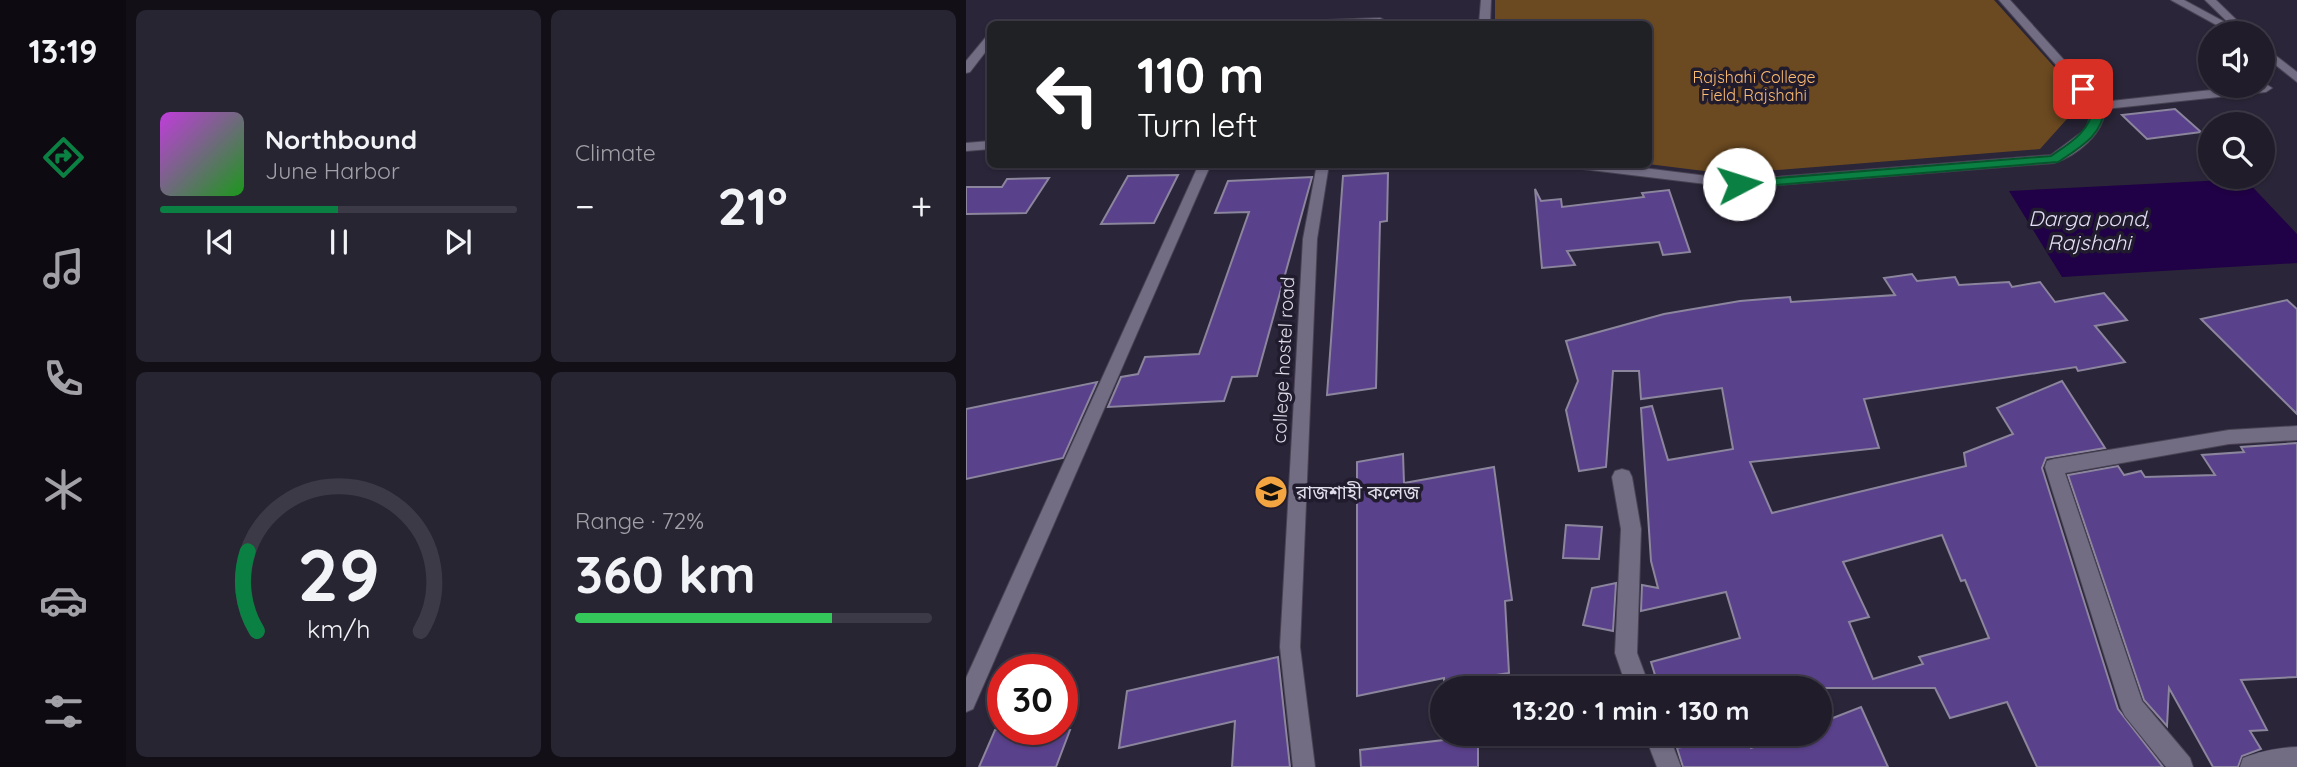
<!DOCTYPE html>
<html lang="en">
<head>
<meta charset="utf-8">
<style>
	:root { --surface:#201c2a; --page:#282532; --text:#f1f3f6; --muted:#a2a1a8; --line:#3d3a47; --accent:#0b8043 }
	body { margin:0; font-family:Quicksand,"Noto Sans Bengali",sans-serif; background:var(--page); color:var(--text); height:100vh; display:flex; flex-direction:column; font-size:26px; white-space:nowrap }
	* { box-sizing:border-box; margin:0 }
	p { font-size:23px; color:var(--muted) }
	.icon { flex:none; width:38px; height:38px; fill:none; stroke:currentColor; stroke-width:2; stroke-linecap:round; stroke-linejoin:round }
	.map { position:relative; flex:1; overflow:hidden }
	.sheet { display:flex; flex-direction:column; gap:10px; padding:10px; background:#120f17; width:840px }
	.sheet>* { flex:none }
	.top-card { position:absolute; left:21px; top:21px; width:665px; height:147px; border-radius:10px; box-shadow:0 2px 5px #0004,0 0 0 2px var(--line); background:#202124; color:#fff; overflow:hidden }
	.controls { position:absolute; left:1232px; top:21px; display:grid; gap:14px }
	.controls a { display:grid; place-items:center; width:77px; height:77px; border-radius:50%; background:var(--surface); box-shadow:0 2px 5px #0004,0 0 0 2px var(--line); font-size:35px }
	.speed { position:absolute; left:21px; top:654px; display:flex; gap:14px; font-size:35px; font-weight:700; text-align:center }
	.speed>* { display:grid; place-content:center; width:91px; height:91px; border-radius:50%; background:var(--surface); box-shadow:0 2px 5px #0004,0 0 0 2px var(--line); line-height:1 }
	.speed .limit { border:10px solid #d22; background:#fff; color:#111 }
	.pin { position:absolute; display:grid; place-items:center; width:60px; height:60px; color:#fff; margin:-30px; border-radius:14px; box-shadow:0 4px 10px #0006 }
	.me { position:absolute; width:77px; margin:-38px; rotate:85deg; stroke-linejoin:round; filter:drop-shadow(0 0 5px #0008) }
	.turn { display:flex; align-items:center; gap:24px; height:147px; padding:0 35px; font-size:32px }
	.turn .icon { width:91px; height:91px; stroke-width:2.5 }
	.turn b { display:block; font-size:49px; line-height:60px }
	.big { font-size:52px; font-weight:700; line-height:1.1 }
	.sheet .card { flex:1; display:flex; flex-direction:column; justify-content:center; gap:10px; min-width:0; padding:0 24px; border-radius:10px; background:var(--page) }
	.sheet .dial { align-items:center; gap:0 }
	.dial svg { height:182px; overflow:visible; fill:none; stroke:var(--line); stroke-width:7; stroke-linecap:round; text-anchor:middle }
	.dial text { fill:var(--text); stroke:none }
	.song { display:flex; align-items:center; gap:21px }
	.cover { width:84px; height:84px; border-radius:10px; background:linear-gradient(135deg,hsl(290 70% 55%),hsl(120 70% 35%)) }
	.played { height:7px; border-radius:4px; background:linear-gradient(90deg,var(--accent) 50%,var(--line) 50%) }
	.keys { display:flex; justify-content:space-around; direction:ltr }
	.heat { display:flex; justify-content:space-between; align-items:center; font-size:38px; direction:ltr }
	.charge { height:10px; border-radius:5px; background:linear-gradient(90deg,#34c759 72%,var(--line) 0) }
	.sheet .tiles { flex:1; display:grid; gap:10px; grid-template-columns:repeat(2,1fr) }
	.trip { position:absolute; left:464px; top:676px; width:402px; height:70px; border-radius:35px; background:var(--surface); box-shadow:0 2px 5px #0004,0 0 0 2px var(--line); font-weight:700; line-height:70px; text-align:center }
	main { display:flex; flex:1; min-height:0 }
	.menu { display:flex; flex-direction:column; width:126px; justify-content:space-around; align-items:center; background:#0d0b11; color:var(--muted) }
	.menu .icon { width:49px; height:49px }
	.menu .active { color:var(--accent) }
	.menu b { font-size:32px; color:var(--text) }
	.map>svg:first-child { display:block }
	.green { fill:#6c4a21 }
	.water { fill:#200046 }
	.building { fill:#5a418b; stroke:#8b859d; stroke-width:2; fill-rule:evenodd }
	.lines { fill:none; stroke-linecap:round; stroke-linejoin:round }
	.lane-casing { stroke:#494354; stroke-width:2 }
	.street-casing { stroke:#494354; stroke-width:2 }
	.secondary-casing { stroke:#494354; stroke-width:2 }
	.lane { fill:#736d84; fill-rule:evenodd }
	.street { fill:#736d84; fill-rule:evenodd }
	.secondary { fill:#736d84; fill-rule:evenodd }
	.route { fill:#0b8043; stroke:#07532c; stroke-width:2 }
	.labels { text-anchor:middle; stroke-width:7; stroke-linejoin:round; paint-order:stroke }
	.far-park-label { font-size:16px; fill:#febd71; stroke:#211b2e }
	.street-label { font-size:19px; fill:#e1deeb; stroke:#211b2e }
	.poi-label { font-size:19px; fill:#e1deeb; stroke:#211b2e; text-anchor:start }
	.water-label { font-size:21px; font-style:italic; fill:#e4dff5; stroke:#211b2e }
</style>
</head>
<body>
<main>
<nav class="menu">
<b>13:19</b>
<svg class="icon active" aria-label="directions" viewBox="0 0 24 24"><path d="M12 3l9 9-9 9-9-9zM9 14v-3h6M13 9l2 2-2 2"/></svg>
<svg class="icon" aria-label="music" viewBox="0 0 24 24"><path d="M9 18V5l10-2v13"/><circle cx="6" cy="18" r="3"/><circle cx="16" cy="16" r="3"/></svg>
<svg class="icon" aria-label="phone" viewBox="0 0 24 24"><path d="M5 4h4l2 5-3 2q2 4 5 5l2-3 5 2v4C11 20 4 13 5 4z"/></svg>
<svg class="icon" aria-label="climate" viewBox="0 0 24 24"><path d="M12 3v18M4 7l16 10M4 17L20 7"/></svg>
<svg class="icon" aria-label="car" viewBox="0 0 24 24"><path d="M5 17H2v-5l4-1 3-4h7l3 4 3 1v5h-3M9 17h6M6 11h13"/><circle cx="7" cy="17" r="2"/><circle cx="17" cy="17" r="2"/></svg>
<svg class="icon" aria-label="filters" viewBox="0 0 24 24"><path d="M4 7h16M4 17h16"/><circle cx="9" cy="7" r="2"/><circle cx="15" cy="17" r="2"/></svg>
</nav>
<section class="sheet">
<div class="tiles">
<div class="card">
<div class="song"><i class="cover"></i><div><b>Northbound</b><p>June Harbor</p></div></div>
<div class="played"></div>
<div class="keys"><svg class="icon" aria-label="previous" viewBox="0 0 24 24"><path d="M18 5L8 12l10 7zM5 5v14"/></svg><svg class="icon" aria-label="pause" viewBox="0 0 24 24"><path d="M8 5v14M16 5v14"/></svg><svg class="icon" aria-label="next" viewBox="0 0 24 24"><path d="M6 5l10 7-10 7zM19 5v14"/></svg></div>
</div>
<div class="card"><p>Climate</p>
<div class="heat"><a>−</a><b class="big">21°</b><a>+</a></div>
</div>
<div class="card dial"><svg viewBox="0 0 100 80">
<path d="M14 69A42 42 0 1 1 86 69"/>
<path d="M14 69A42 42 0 0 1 10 34" stroke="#0b8043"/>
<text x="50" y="56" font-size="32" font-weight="700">29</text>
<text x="50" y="72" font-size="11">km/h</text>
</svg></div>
<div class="card"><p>Range · 72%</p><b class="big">360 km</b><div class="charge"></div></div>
</div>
</section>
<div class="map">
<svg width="1331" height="767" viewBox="0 0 1331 767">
	<rect width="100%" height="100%" fill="#2a2538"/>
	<!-- green -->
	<path class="green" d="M529 0H1028L1118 100 1074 149 762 174 682 164V24H529Z"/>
	<!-- water -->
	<path class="water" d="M1279 179 1331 234V263L1096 277 1043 191Z"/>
	<!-- building -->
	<g class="building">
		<path d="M1209 109 1235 132 1181 139 1156 115Z"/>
		<path d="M422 173 421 221 414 222 410 388 361 395 377 176Z"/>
		<path d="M212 175 188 223 135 224 162 176Z"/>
		<path d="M346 177 291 376 266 377 258 401 142 407 155 377 172 374 179 357 233 354 283 212 249 213 262 181Z"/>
		<path d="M83 178 60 213 0 214V187H36L41 179Z"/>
		<path d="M569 189 575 201 595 199 596 207 678 197 676 193 703 190 724 252 697 255 693 242 601 251 609 265 576 268Z"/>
		<path d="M946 274 951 281 989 277 993 285 1043 282 1046 287 1074 282 1089 302 1138 293 1161 320 1129 326 1159 362 1112 371 1110 367 898 399 913 448 784 462 806 513 1000 466 998 453 1047 434 1031 408 1096 381 1139 448 1080 458 1076 468 1152 709 1197 767H1071L1041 702 984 718 969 688H693L685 662 774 638 760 592 675 611 676 585 692 588 685 561 675 408 686 406 702 460 767 449 756 388 675 399 673 371H647L640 467 613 471 600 410 612 381 600 341 698 314 774 301 824 297 825 302 929 295 918 278ZM976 535 995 581 999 580 1023 638 953 657 957 664 907 679 883 622 903 617 877 562Z"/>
		<path d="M1321 300 1331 309V414L1235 319Z"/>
		<path d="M131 382 97 458 0 479V409Z"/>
		<path d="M1331 443V677L1275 680 1301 730 1284 731 1295 749 1276 756 1272 767H1247L1203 688 1201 726 1178 700 1102 475 1152 466 1158 475 1175 471 1179 477 1249 475 1236 455 1278 452 1275 447Z"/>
		<path d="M437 454 438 483 528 467 546 600 539 601 543 673 478 683V678L391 696V462Z"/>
		<path d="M600 525 636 527 633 559 597 558Z"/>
		<path d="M650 583 647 631 617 625 626 588Z"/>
		<path d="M312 657 324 767H266L269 721 153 748 161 691Z"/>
		<path d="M895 707 922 767H717L711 748 779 733 785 748 826 733H854V723Z"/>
		<path d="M29 730H104L90 767H13Z"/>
		<path d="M512 736V767H395L394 750Z"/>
	</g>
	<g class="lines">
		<defs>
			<g id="lane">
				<path d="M233 164H245L7 709 0 712V678Z"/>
				<path d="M351 164H363L351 239 334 647 349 767H327L314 647 337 239Z"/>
			</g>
			<g id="street">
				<path d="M515 0H525L524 24H513Z"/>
				<path d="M1033 0H1044L1136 102 1300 84 1306 88 1300 92 1139 109C1138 134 1110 156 1088 163L773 188 608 168 602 164H646L773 180 1085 155 1120 129 1127 107Z"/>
				<path d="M1205 0H1218L1279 33H1265Z"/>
				<path d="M414 18 420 21 418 24H327L333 21Z"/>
				<path d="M24 36V46L4 72 0 73V61L20 37Z"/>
				<path d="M24 141V149L0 151V143Z"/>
				<path d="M1331 426V440L1263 444 1099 473 1176 701 1224 758 1227 767H1200L1159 716 1155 708 1079 467 1081 461 1088 459 1263 430Z"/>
				<path d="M656 469 663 471 666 477 675 529 671 653 684 688H661L649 653 655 529 646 477 649 471Z"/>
				<path d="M678 733H702L715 767H691Z"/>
				<path d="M1331 747V767H1274L1277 758C1296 751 1311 748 1331 747Z"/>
			</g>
			<g id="secondary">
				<path d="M1239 0H1250L1284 33H1273Z"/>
				<path d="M1297 46 1331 72V82L1297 55Z"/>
			</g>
		</defs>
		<!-- lane casing -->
		<use href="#lane" class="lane-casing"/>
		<!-- street casing -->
		<use href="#street" class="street-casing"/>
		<!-- secondary casing -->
		<use href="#secondary" class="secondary-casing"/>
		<!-- lane -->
		<use href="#lane" class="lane"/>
		<!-- street -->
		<use href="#street" class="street"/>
		<!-- secondary -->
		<use href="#secondary" class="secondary"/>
	</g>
	<!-- route -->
	<path class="route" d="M1117 85 1139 106C1137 135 1115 147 1092 162L773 188 766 184 773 181 1085 156C1104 143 1125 131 1127 107L1112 89Z"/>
	<!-- icons -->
	<defs>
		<symbol id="university-disc" viewBox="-11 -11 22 22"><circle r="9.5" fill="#f2a541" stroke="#211b2e"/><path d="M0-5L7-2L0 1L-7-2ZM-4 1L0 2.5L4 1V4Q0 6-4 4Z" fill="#111"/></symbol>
	</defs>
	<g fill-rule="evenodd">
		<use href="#university-disc" x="286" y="473" width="38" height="38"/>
	</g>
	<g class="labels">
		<!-- far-park labels -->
		<g class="far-park-label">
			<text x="788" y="83">Rajshahi College<tspan x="788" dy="18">Field, Rajshahi</tspan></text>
		</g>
		<!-- street labels -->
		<g class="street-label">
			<text transform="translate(317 360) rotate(-87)" y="7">college hostel road</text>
		</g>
		<!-- poi labels -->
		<g class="poi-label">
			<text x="330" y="499">রাজশাহী কলেজ</text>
		</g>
		<!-- water labels -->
		<g class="water-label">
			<text x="1123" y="226">Darga pond,<tspan x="1123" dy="24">Rajshahi</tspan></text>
		</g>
	</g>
</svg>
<div class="controls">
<a><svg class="icon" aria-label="sound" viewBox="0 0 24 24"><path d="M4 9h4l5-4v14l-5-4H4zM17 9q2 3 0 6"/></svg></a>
<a><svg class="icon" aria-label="search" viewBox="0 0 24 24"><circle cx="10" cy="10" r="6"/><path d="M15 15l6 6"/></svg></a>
</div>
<div class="speed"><div class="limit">30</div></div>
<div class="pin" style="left:1117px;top:89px;background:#d93025"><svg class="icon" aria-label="arrive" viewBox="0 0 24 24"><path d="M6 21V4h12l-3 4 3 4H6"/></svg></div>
<svg class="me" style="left:773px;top:184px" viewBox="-20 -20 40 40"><circle r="19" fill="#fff"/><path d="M0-13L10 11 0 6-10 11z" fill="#0b8043"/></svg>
<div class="trip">13:20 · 1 min · 130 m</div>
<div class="top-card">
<div class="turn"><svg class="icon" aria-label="left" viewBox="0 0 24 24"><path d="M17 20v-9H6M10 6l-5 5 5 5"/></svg><div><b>110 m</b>Turn left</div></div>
</div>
</div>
</main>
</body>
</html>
